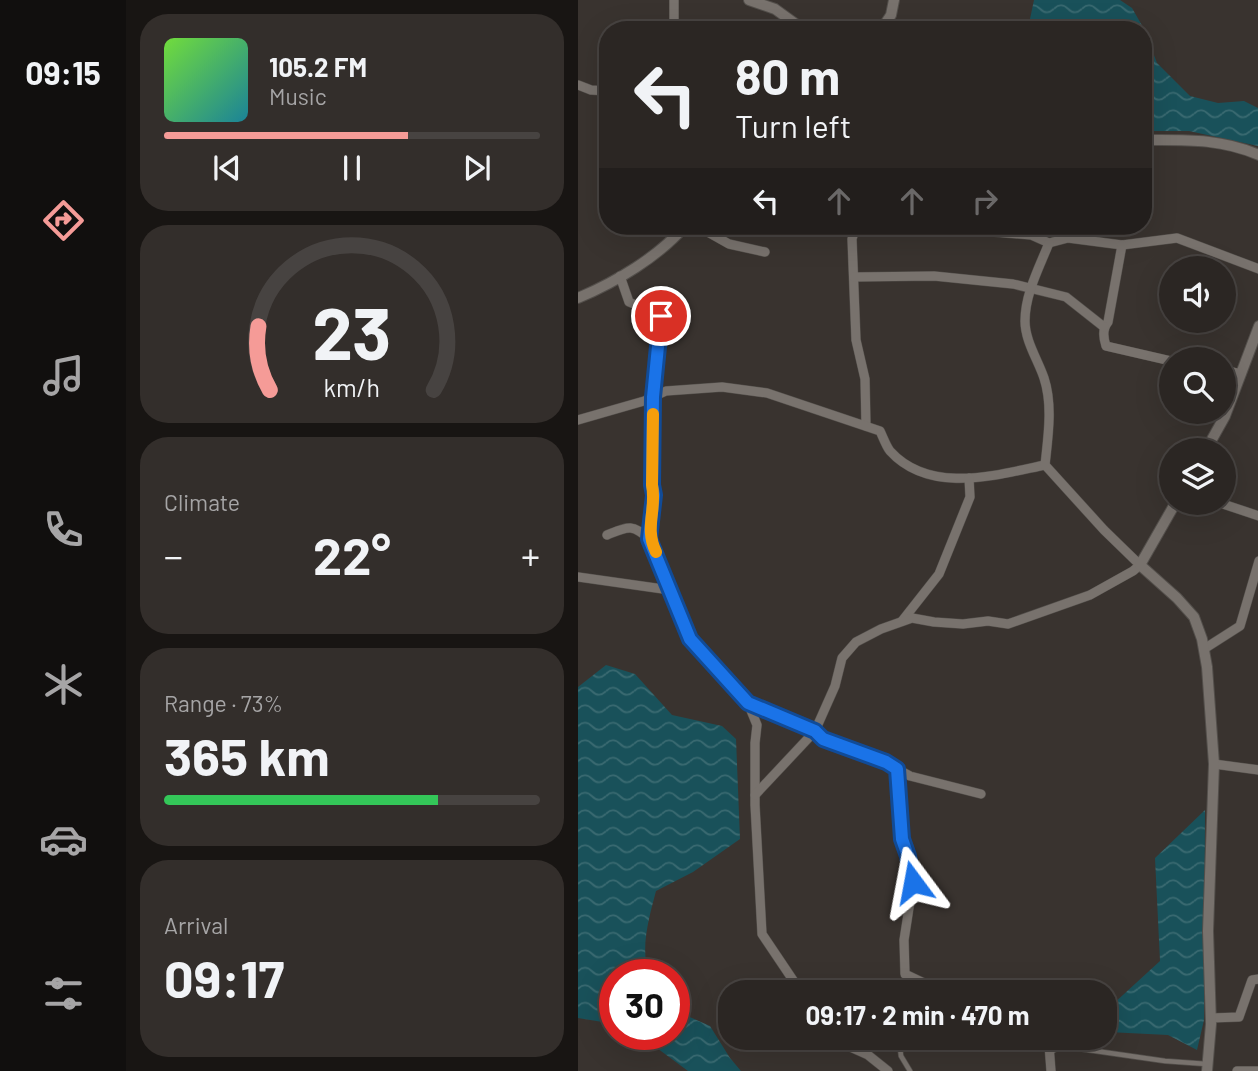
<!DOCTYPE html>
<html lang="en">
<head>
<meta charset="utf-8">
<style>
	:root { --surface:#2b2623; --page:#332e2b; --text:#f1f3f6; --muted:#a6a5a6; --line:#474341; --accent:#f59b97 }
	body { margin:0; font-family:Barlow,sans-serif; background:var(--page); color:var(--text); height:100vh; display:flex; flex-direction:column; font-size:26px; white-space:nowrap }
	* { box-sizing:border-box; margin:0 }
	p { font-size:23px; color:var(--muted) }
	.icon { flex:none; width:38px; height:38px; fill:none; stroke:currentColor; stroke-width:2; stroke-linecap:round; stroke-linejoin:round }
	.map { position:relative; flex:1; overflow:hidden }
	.drawer { display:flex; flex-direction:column; gap:14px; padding:14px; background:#181513; width:452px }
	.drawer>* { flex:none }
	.top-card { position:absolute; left:21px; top:21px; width:553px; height:214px; border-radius:28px; box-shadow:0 7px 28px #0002,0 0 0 2px var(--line); background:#2b2623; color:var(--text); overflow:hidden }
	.controls { position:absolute; left:581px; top:256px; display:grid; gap:14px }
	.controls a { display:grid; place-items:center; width:77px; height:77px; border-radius:50%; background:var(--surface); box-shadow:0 7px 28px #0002,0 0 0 2px var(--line); font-size:35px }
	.speed { position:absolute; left:21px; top:959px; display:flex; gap:14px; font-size:35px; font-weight:700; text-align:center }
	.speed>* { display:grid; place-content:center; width:91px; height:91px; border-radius:50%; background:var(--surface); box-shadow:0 7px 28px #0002,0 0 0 2px var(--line); line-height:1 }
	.speed .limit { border:10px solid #d22; background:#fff; color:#111 }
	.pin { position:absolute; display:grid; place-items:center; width:60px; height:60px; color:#fff; margin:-30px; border:4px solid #fff; border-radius:50%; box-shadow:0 2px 7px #0007 }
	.me { position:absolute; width:77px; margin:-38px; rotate:347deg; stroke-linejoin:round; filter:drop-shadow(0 0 5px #0008) }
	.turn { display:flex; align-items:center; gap:24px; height:147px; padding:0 21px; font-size:32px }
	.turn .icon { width:91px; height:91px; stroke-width:2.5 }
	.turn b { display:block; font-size:49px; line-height:60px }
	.lanes { display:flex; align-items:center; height:66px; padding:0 21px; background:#0003; justify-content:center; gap:35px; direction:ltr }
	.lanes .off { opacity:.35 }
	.big { font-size:52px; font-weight:700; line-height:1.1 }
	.drawer .tile { flex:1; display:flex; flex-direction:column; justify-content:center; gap:10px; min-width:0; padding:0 24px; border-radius:28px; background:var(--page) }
	.drawer .dial { align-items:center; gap:0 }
	.dial svg { height:182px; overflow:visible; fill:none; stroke:var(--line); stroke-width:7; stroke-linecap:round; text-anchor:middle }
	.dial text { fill:var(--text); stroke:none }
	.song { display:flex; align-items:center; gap:21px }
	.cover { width:84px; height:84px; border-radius:10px; background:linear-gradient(135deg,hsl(100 70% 55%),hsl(190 70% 35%)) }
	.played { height:7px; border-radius:4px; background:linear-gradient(90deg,var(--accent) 65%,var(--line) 65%) }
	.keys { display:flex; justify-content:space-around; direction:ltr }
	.heat { display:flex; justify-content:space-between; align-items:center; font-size:38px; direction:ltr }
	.charge { height:10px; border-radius:5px; background:linear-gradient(90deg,#34c759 73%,var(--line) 0) }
	.trip { position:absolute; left:140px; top:980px; width:399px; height:70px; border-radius:28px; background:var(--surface); box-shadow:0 7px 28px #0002,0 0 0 2px var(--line); font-weight:700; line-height:70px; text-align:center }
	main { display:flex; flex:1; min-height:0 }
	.dock { display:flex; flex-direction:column; width:126px; justify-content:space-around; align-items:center; background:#110f0e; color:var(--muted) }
	.dock .icon { width:49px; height:49px }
	.dock .current { color:var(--accent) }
	.dock b { font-size:32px; color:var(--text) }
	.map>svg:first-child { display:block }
	.water { fill:url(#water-waves) }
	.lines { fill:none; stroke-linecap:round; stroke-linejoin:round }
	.service-casing { stroke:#534f4b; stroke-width:6 }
	.minor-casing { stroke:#534f4b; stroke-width:10 }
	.tertiary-casing { stroke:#534f4b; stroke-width:12 }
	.service { stroke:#78726d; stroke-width:4.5 }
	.minor { stroke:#78726d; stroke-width:9 }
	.tertiary { stroke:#78726d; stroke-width:10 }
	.route-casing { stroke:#114b97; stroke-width:18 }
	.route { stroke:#1a73e8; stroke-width:12 }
	.slow { stroke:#f59e0b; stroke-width:12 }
</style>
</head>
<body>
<main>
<nav class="dock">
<b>09:15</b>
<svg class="icon current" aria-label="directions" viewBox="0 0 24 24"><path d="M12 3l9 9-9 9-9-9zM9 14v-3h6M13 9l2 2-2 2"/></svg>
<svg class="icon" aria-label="music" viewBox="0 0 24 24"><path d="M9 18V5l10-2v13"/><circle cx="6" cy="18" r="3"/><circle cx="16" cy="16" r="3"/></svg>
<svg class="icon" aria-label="phone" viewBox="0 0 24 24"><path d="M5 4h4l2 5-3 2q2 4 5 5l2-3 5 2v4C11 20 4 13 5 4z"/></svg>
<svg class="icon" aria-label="climate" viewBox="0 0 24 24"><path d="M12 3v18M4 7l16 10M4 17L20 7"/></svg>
<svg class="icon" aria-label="car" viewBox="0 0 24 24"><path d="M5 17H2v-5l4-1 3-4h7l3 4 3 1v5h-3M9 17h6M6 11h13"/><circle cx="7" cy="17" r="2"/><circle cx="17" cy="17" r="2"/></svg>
<svg class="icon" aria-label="filters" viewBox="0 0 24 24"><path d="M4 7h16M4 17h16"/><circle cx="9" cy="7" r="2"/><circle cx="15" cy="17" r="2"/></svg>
</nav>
<section class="drawer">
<div class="tile">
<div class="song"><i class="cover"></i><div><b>105.2 FM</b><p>Music</p></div></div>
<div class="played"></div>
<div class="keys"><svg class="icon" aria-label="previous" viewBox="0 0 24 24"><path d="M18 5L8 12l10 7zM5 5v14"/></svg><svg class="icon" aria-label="pause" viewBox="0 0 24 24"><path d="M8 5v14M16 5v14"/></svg><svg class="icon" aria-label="next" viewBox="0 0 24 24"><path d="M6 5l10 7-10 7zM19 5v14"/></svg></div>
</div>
<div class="tile dial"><svg viewBox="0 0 100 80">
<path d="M14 69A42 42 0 1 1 86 69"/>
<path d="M14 69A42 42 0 0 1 9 41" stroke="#f59b97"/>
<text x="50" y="56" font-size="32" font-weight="700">23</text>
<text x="50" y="72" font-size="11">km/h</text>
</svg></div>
<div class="tile"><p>Climate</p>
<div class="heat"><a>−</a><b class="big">22°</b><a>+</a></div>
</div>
<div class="tile"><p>Range · 73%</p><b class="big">365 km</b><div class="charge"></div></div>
<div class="tile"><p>Arrival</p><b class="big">09:17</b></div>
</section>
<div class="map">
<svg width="681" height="1071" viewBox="0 0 681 1071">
	<defs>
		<pattern id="water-waves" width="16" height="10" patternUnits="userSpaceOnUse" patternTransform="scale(1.75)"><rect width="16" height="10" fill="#19515a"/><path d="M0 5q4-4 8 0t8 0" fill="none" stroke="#3a6a71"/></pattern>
	</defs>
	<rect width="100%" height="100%" fill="#39332f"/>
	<!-- water -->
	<g class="water">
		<path d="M456 0H542L554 8 566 29 579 63 612 96 640 103 666 101 680 108V146L611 131H565V30H440L452 19Z"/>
		<path d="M28 665 57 674 94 715 144 726 158 739 162 839 115 872 78 891C72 914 60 954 73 975H37V1024L0 1018V687Z"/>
		<path d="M627 810 626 1020 619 1050 590 1035 530 1032 534 1005 582 961 577 858Z"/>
		<path d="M96 1010 132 1026 152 1058 163 1071H110L60 1034H96Z"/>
	</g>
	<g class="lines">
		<defs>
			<g id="service">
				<path d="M325 992 327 975"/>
				<path d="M321 1038 323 1056 332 1071"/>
				<path d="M473 1052 483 1046 587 1061 629 1064"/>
			</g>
			<g id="minor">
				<path d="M96 0V30"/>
				<path d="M0 85 13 90 30 91"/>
				<path d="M119 226 151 244 187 252"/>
				<path d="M278 226 274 239 278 340 287 379 288 426"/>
				<path d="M343 226 453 235 471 243 490 238 544 245 599 238 681 269"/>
				<path d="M544 245 530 322C524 329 525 337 528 346L593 361"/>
				<path d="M42 276 51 302 83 316 75 397 74 485 76 495 71 539"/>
				<path d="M276 277 356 276 435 284 488 297 526 327"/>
				<path d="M646 370 663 374"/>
				<path d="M0 420 66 401 88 391 144 387 189 393 302 431C305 437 308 446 312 451 352 495 418 475 467 465"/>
				<path d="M639 502 681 516"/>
				<path d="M29 535C49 527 54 523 71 539L112 639 170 703 179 725 177 743V805L184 934 223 992"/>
				<path d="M0 577 92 590"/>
				<path d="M324 621 361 574 392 497 391 478"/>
				<path d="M626 649 662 626 681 561"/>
				<path d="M170 703 237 731 245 739 308 762 319 769 324 839 330 856 335 882 326 940 327 974 365 992"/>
				<path d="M636 764 681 770"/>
				<path d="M319 769 332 776 403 794"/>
				<path d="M177 795 237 731 257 686 264 658 278 642 303 629 334 618 356 622 385 624 410 621 430 624 512 595 555 571 562 565 526 530 467 465C470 437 475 405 466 378 460 360 447 341 447 321 447 294 461 268 471 243"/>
				<path d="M633 1018 661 1017 674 980 681 979"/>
				<path d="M252 1038 290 1055 310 1071"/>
				<path d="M464 1038 471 1045 473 1071"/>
				<path d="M659 1071H681"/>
			</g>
			<g id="tertiary">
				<path d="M171 0 197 9 226 30"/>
				<path d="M303 30 313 15 316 0"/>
				<path d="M565 140C606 140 642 138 681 155"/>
				<path d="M0 298C38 282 80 257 107 226"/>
				<path d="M628 450 647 416 681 326"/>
				<path d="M598 502 562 565 599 598 616 617 624 639 629 667 636 764 630 931 633 1024 629 1071"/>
			</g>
		</defs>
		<!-- service casing -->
		<use href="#service" class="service-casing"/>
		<!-- minor casing -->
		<use href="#minor" class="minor-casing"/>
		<!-- tertiary casing -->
		<use href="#tertiary" class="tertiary-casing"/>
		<!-- service -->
		<use href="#service" class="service"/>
		<!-- minor -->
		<use href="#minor" class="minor"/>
		<!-- tertiary -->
		<use href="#tertiary" class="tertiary"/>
	</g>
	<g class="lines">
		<defs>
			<path id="route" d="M83 316 75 397 74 485 76 495 71 539 112 639 170 703 237 731 245 739 308 762 319 769 324 839 330 856 335 882"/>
		</defs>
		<!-- route casing -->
		<use href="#route" class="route-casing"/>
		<!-- route -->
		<use href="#route" class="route"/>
		<!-- slow -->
		<path class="slow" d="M75 414 74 485C79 509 66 528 78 552"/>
	</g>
</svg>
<div class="controls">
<a><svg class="icon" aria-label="sound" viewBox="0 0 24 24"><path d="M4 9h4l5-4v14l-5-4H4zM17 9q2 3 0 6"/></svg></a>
<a><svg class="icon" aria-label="search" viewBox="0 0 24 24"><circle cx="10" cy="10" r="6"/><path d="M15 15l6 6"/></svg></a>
<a><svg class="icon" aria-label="layers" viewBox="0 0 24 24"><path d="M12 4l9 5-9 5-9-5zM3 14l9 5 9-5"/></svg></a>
</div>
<div class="speed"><div class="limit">30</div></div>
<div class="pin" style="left:83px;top:316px;background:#d93025"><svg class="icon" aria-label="arrive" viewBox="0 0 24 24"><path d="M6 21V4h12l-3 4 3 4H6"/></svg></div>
<svg class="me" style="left:335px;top:882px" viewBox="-20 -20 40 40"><path d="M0-17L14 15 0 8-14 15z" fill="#1a73e8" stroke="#fff" stroke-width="4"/></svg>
<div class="trip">09:17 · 2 min · 470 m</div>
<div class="top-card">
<div class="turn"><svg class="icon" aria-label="left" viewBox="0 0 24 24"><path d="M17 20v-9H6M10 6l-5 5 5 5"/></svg><div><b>80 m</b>Turn left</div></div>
<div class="lanes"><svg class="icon" aria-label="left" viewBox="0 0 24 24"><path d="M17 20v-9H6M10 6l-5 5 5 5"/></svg><svg class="icon off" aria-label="ahead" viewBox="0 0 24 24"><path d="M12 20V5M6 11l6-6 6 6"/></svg><svg class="icon off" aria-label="ahead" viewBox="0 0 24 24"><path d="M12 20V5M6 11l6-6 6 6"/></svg><svg class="icon off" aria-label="right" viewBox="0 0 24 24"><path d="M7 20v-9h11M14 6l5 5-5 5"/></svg></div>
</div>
</div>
</main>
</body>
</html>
